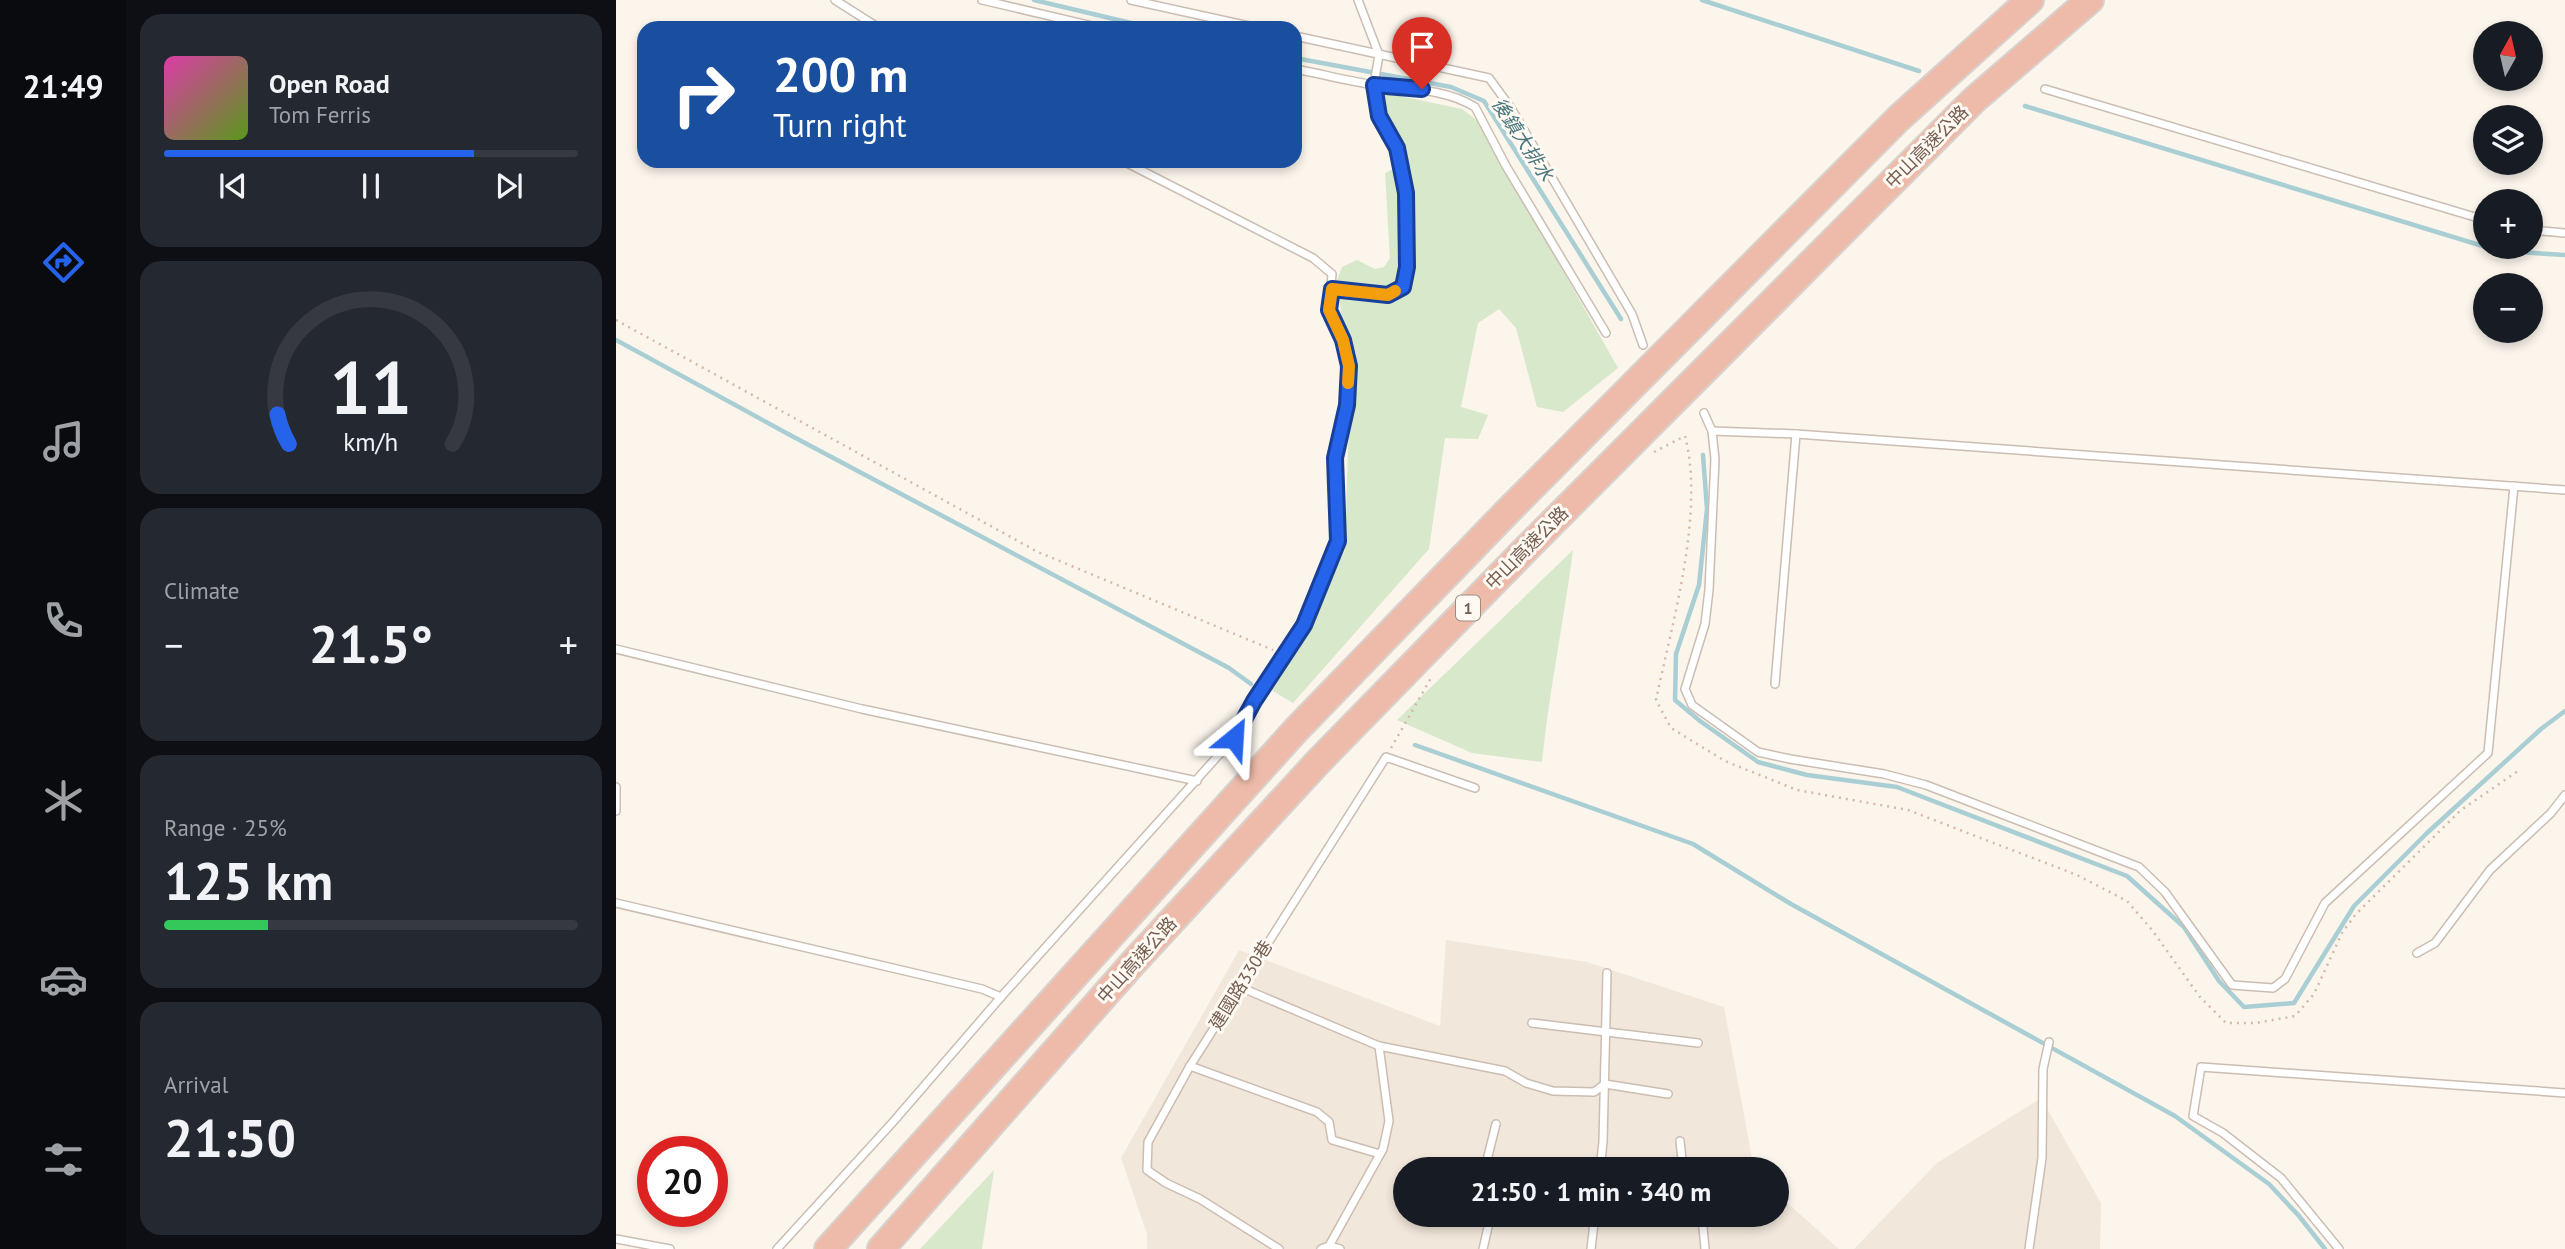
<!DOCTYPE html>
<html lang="en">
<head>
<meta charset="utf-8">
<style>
	:root { --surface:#171b24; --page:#242831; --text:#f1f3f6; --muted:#9ea1a6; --line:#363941; --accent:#2563eb }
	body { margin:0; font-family:"PT Sans","Noto Sans TC",sans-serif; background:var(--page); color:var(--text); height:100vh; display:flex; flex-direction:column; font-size:26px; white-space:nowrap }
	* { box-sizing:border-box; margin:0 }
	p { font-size:23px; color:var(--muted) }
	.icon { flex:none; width:38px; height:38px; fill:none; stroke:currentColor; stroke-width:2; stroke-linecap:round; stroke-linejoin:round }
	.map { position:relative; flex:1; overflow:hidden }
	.side { display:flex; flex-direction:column; gap:14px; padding:14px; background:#0d0f14; width:490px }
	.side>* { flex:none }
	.top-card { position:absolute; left:21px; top:21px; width:665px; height:147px; border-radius:21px; box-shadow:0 4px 10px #0003; background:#1a4fa0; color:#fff; overflow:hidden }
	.needle { width:46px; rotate:8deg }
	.fabs { position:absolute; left:1857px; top:21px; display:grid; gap:14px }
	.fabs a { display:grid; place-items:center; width:70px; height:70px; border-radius:50%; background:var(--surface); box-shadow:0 4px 10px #0003; font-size:35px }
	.speed { position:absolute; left:21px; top:1136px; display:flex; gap:14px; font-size:35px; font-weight:700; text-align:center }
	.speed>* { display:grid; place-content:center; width:91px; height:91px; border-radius:50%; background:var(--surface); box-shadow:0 4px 10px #0003; line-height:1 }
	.speed .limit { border:10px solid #d22; background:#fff; color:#111 }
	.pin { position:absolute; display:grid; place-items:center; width:60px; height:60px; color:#fff; margin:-72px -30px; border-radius:50% 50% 50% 0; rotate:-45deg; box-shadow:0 0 7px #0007 }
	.pin .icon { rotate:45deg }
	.me { position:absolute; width:77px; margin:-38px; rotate:27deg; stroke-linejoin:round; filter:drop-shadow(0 0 5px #0008) }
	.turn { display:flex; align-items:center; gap:24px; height:147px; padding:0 21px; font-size:32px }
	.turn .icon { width:91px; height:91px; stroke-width:2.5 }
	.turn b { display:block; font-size:49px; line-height:60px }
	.big { font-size:52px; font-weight:700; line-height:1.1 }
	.side .card { flex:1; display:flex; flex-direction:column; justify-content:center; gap:10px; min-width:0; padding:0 24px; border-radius:21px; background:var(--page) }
	.side .dial { align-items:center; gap:0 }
	.dial svg { height:182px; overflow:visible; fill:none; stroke:var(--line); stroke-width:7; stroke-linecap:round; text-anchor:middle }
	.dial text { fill:var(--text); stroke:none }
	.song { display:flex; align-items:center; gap:21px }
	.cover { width:84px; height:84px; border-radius:10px; background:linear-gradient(135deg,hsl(320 70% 55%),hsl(90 70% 35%)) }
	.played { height:7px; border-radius:4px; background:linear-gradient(90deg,var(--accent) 75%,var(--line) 75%) }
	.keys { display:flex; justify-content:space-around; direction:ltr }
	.heat { display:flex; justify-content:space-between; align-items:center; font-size:38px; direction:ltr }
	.charge { height:10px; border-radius:5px; background:linear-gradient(90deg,#34c759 25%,var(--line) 0) }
	.trip { position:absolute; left:777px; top:1157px; width:396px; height:70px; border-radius:35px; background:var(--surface); box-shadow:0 4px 10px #0003; font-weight:700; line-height:70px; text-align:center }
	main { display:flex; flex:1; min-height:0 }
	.menu { display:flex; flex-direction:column; width:126px; justify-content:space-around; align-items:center; background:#090b0e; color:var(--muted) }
	.menu .icon { width:49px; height:49px }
	.menu .current { color:var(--accent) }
	.menu b { font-size:32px; color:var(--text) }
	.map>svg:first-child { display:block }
	.residential { fill:#f2e7db }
	.green { fill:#d7e8cb }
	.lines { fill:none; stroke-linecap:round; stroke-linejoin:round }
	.stream { stroke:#a9ced4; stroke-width:4.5 }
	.lane-casing { stroke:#ccbdb2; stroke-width:10 }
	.highway-casing { stroke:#d8d2ce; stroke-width:30 }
	.path { stroke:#d3b9a9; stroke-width:2.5; stroke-dasharray:2 5; stroke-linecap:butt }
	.lane { stroke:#fff; stroke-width:7 }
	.highway { stroke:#eba; stroke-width:26 }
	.route-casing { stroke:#184099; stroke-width:18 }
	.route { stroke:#2563eb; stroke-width:12 }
	.slow { stroke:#f59e0b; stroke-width:12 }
	.labels { text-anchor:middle; stroke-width:6; stroke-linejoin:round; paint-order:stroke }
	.shield { fill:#fef9f2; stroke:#9d8c81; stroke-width:2 }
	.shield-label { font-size:16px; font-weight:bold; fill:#745d51 }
	.street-label { font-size:18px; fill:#745d51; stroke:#fef9f2 }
	.water-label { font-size:19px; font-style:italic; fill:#49767e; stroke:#fef9f2 }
</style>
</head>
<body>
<main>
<nav class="menu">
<b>21:49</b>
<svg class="icon current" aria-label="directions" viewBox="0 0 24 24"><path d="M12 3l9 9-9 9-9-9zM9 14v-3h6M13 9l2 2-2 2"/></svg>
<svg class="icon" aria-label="music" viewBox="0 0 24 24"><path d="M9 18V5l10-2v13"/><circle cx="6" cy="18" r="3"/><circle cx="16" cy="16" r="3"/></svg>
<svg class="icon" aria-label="phone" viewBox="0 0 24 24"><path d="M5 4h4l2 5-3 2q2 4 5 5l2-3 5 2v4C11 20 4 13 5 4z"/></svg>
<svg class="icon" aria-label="climate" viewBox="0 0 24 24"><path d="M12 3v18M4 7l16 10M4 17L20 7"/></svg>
<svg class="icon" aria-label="car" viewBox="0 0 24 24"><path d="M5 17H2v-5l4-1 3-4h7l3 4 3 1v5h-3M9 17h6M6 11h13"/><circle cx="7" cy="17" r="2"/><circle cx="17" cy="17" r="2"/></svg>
<svg class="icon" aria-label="filters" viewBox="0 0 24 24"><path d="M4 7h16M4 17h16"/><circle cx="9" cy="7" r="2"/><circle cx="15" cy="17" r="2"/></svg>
</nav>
<section class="side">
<div class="card">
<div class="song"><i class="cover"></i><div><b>Open Road</b><p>Tom Ferris</p></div></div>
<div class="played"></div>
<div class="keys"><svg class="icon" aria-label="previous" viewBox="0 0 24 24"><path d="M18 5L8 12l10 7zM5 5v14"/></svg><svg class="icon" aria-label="pause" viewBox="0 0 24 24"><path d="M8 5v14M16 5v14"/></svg><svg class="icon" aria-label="next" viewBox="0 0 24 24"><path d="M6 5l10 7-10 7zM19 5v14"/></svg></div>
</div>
<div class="card dial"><svg viewBox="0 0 100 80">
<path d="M14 69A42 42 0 1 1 86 69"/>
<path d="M14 69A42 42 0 0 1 9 56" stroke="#2563eb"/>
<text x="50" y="56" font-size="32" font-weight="700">11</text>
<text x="50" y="72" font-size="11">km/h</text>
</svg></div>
<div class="card"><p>Climate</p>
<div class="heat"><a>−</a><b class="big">21.5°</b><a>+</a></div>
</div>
<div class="card"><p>Range · 25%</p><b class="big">125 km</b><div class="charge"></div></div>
<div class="card"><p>Arrival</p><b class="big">21:50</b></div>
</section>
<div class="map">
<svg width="1949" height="1249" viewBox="0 0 1949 1249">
	<rect width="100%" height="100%" fill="#fbf5ec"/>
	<!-- residential -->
	<g class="residential">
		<path d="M830 940 971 962 1108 1007 1138 1169H789V1214H1160V1193L1223 1249H531V1234L505 1158 623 950 824 1026Z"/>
		<path d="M1425 1098 1485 1203 1484 1249H1238L1321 1163Z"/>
	</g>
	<!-- green -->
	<g class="green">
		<path d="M765 92 846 109 863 122 1002 368 947 412 921 407 900 328 883 309 862 323 845 407 872 415 862 439 829 438 813 549 677 703 655 690 683 646 729 550 732 446 740 381V354L726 321 721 280 726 267 741 260 759 269 768 267 774 258 769 173 777 169 781 157 761 102Z"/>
		<path d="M957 550C948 621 933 691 926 762L856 753 781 720Z"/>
		<path d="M378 1170 366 1249H304Z"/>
	</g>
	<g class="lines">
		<!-- stream -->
		<g class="stream">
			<path d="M418 0 536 28"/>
			<path d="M1086 0 1303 71"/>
			<path d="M679 58 835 87 868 101 1005 319"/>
			<path d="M1409 106 1883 251 1949 255"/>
			<path d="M0 340 174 435 613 668 635 684"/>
			<path d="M1087 455 1091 509 1083 585 1060 654 1059 700 1084 721 1142 762 1191 775 1281 787 1511 876 1568 927 1603 981 1628 1007 1678 1003 1738 906 1811 833 1925 729 1949 711"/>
			<path d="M799 745 1077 844 1175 904 1559 1116 1653 1184 1683 1216 1709 1249"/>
		</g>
		<defs>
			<g id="lane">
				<path d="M219 0 263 28"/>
				<path d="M366 0 485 28"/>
				<path d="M515 0 642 28"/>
				<path d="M679 36 873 78 895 108 1016 314 1027 345"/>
				<path d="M679 69C706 74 732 81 759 85 793 89 830 89 859 107L890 166 990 333"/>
				<path d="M1429 89 1869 220"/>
				<path d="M1914 230 1949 233"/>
				<path d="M716 289 772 295 787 287 791 267 790 193 781 148 763 116 758 84 763 55 742 0"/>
				<path d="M1088 413 1096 431 1099 459 1093 590 1089 624 1069 689 1076 705 1142 752 1174 759 1268 774 1310 785 1523 867 1549 892 1616 985 1657 988 1669 979 1709 903 1872 753 1898 486"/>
				<path d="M1096 431 1180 434 1949 490"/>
				<path d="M0 649 246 709 581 781"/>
				<path d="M1159 684 1180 434"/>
				<path d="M0 787V811"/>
				<path d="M0 903 366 989 385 997"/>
				<path d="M1801 953 1819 943 1874 870 1935 813 1949 795"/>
				<path d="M624 987 763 1046 889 1071 910 1083 937 1091 978 1092 989 1084 1052 1094"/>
				<path d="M916 1023 1082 1043"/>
				<path d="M574 1066 701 1112 713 1122 716 1140 764 1154"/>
				<path d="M1064 1141 1067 1169"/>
				<path d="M871 1169 872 1156 880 1124"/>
				<path d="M984 1169 987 1142 991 973"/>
				<path d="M1081 1214 1087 1227 1089 1249"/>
				<path d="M0 1239 54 1249"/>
				<path d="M713 1246 767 1149 773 1121 763 1046"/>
				<path d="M161 1249 277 1122 385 997 618 738 638 701 688 625 722 541 719 458 731 405 733 366 727 340 713 310 716 274 697 258 507 161"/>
				<path d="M663 1249 584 1199 550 1183 531 1170 532 1142 574 1066 770 757 859 788"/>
				<path d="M705 1249 713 1246 724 1249"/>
				<path d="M867 1249 875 1214"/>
				<path d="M975 1249 979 1214"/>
				<path d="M1413 1249 1426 1158 1427 1069 1433 1042"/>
				<path d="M1723 1249 1665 1178 1607 1133 1577 1116 1585 1067 1949 1093"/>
			</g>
			<g id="highway">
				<path d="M212 1249 680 730 892 511 1283 118 1414 0"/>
				<path d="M265 1249 517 963 702 762 909 550 1358 100 1474 0"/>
			</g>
		</defs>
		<!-- lane casing -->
		<use href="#lane" class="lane-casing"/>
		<!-- highway casing -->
		<use href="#highway" class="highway-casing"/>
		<!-- path -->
		<g class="path">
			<path d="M0 320 422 552 657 650"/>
			<path d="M1038 452 1069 436C1089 513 1056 623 1040 700L1055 728 1109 761 1181 790 1292 810 1461 875 1511 901 1536 930 1584 997 1610 1023H1640L1679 1016 1698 994 1726 933 1740 914 1845 810 1905 769"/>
			<path d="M775 748 815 678"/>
		</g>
		<!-- lane -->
		<use href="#lane" class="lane"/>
		<!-- highway -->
		<use href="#highway" class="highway"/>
	</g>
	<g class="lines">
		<defs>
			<path id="route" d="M618 738 638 701 688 625 722 541 719 458 731 405 733 366 727 340 713 310 716 289 772 295 787 287 791 267 790 193 781 148 763 116 758 85 806 89"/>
		</defs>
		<!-- route casing -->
		<use href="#route" class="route-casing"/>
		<!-- route -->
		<use href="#route" class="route"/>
		<!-- slow -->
		<path class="slow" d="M732 383 733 366 727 340 713 310 716 289 772 295 779 291"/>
	</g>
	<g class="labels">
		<!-- shield labels -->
		<rect class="shield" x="840" y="595.5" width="24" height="25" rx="5"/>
		<g class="shield-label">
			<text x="852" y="614">1</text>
		</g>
		<!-- street labels -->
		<g class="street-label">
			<text transform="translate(1311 147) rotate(-45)" y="6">中山高速公路</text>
			<text transform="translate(911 548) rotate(-45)" y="6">中山高速公路</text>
			<text transform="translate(521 960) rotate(-48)" y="6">中山高速公路</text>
			<text transform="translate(625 985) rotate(-58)" y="6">建國路330巷</text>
		</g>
		<!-- water labels -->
		<g class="water-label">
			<text transform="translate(907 139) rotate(57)" y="7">後鎮大排水</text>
		</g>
	</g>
</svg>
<div class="fabs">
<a><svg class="needle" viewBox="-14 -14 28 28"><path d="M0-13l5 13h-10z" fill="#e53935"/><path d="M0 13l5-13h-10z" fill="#9ea1a6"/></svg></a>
<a><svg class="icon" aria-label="layers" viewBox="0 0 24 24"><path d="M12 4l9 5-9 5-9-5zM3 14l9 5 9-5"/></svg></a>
<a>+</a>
<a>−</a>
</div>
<div class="speed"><div class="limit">20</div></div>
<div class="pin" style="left:806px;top:89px;background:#d93025"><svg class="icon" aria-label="arrive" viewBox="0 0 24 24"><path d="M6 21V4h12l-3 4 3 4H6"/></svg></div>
<svg class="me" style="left:618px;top:738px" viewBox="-20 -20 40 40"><path d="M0-17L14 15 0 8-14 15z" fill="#2563eb" stroke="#fff" stroke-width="4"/></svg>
<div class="trip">21:50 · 1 min · 340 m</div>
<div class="top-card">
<div class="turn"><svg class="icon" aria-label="right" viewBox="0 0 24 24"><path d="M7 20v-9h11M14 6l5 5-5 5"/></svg><div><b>200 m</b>Turn right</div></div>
</div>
</div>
</main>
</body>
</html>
